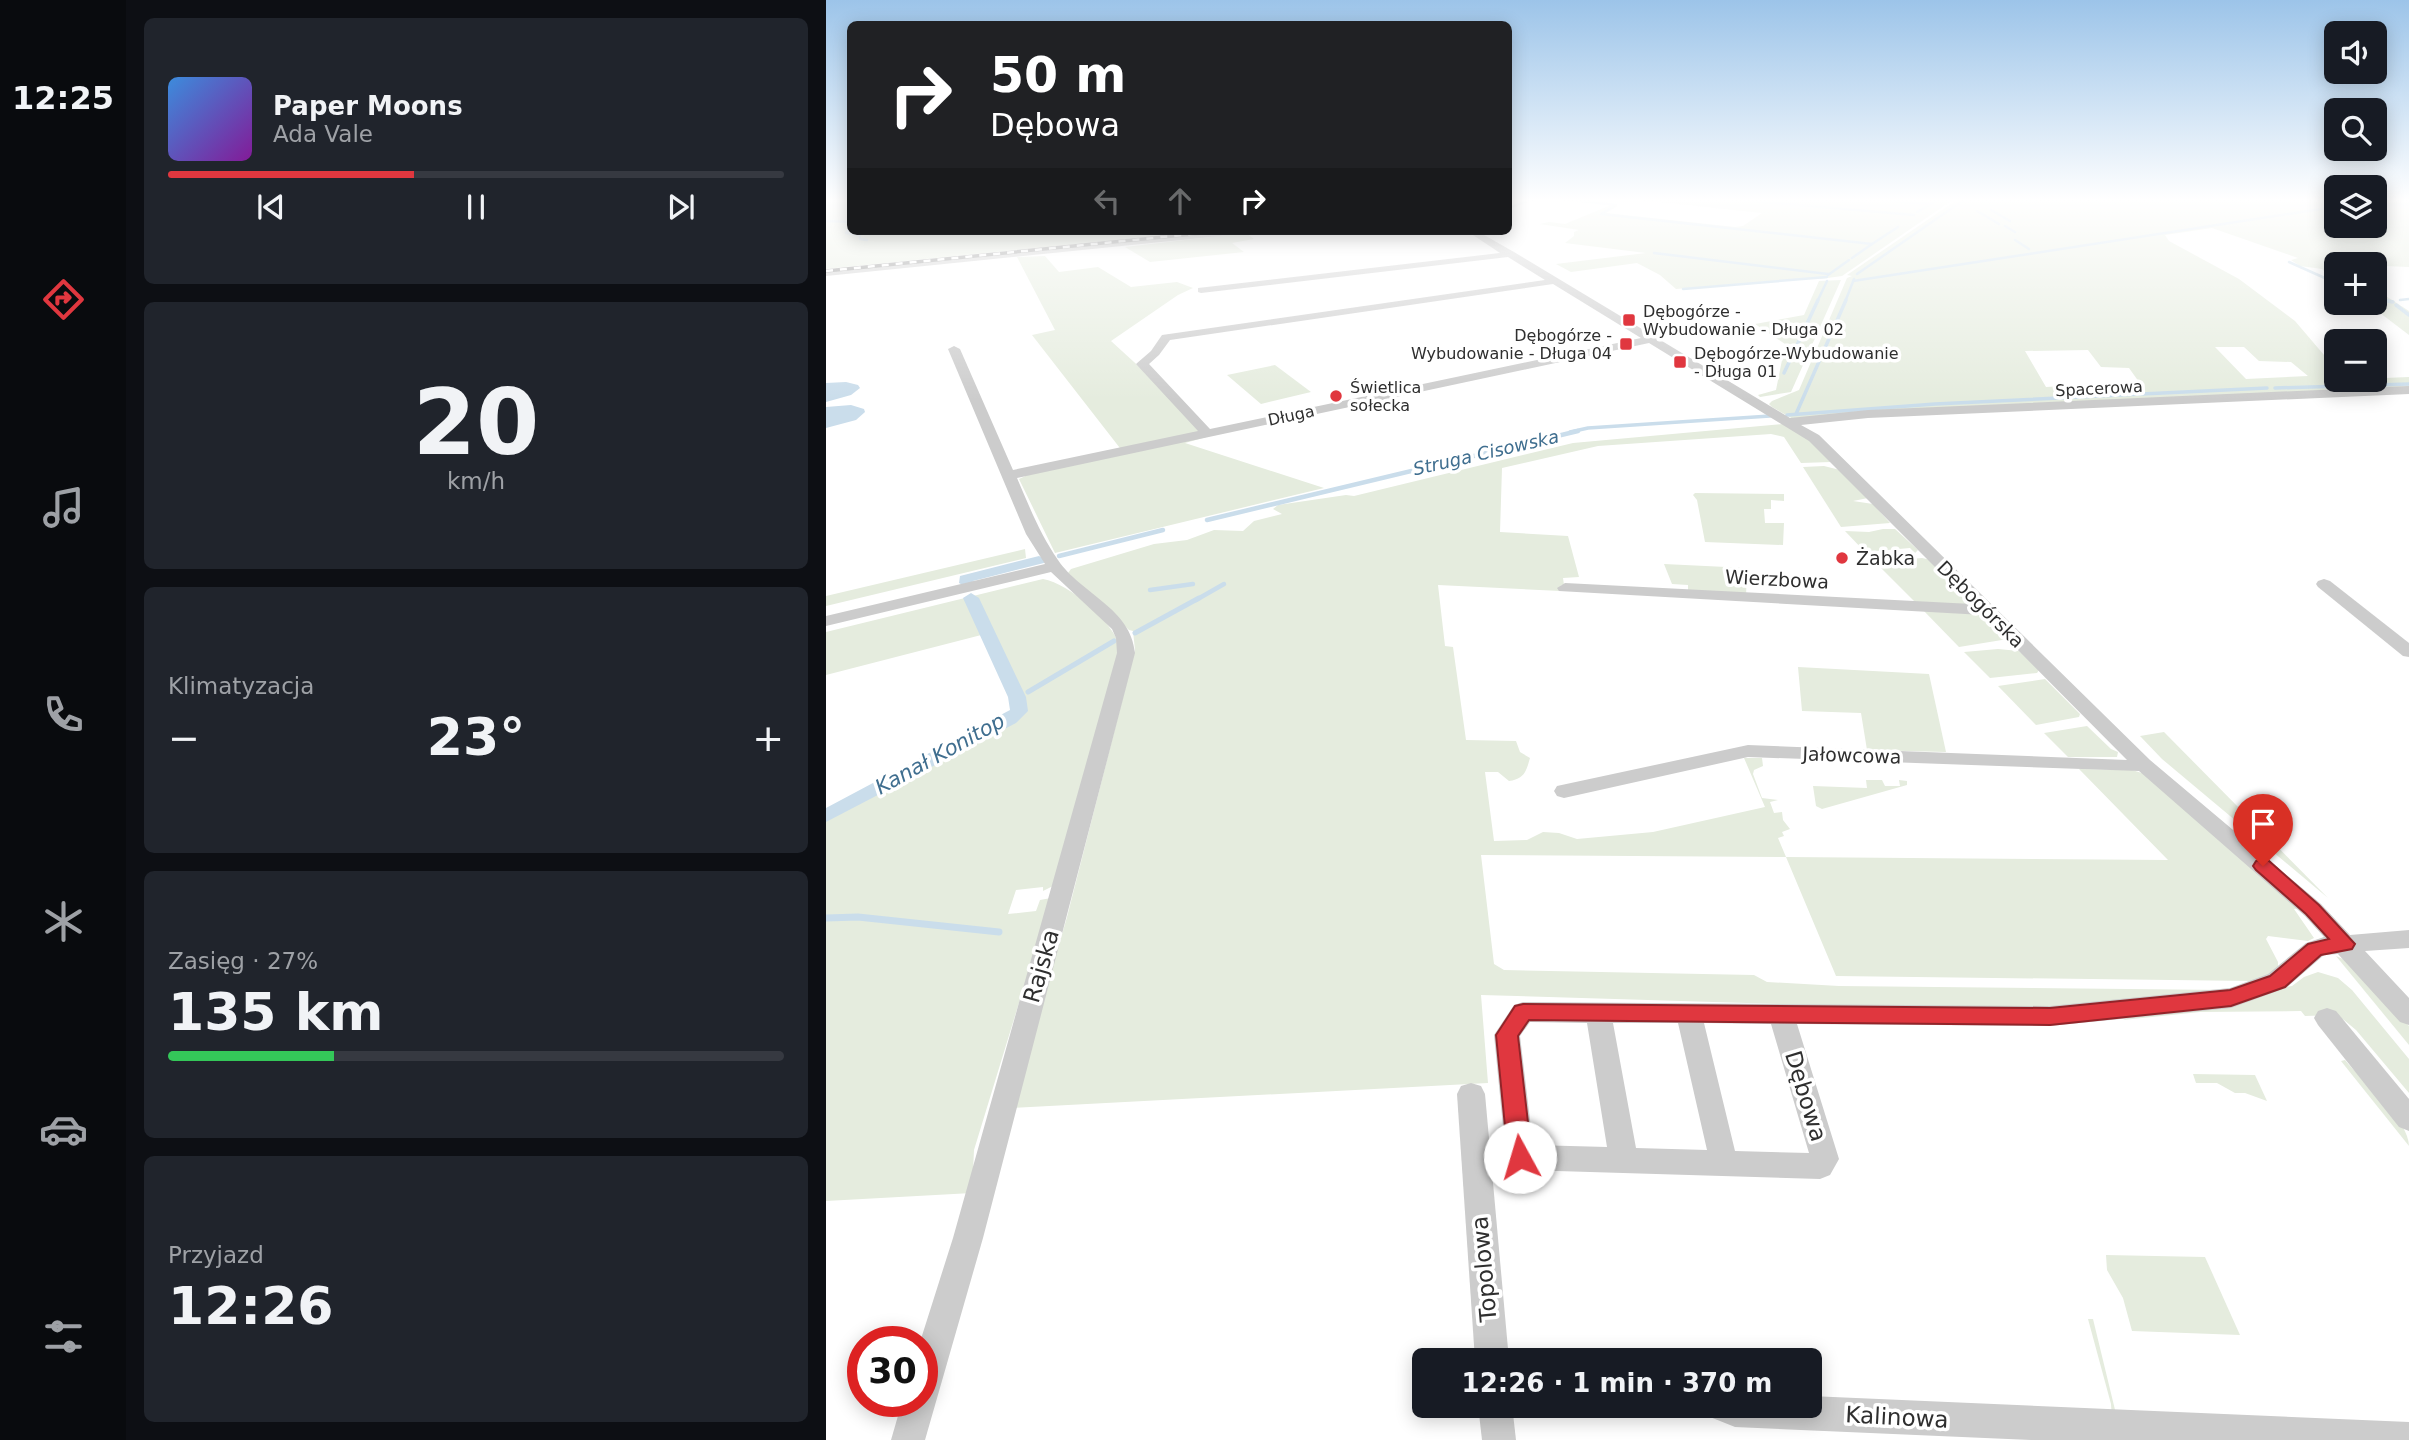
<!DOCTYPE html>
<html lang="pl">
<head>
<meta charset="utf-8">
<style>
	:root { --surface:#171b24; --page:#20242c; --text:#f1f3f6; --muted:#9ea1a6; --line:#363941; --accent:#e0373f }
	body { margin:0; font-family:"DejaVu Sans",sans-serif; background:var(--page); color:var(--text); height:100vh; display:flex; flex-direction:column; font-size:26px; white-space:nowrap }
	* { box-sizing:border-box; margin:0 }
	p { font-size:23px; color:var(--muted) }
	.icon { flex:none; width:38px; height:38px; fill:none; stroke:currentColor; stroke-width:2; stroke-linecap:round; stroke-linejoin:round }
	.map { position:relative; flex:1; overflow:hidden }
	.sheet { display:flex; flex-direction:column; gap:18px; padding:18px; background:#0d0f14; width:700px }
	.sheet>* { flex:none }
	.top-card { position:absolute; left:21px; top:21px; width:665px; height:214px; border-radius:10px; box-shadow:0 4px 18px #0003; background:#202124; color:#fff; overflow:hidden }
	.buttons { position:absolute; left:1498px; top:21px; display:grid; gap:14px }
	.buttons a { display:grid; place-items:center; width:63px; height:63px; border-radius:10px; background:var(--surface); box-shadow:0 4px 18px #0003; font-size:35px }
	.speed { position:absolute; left:21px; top:1326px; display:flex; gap:14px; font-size:35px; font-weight:700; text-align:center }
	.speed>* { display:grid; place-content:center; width:91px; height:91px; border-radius:50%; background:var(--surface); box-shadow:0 4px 18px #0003; line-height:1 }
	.speed .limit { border:10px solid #d22; background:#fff; color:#111 }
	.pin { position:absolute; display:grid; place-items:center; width:60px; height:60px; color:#fff; margin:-72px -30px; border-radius:50% 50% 50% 0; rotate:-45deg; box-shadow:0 0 7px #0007 }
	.pin .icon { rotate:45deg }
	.me { position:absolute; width:77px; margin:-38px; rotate:354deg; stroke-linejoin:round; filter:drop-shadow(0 0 5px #0008) }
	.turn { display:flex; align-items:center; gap:24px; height:147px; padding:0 28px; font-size:32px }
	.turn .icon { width:91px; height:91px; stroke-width:2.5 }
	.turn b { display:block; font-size:49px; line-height:60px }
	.lanes { display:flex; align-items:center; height:66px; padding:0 28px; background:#0003; justify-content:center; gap:35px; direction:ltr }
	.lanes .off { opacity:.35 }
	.big { font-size:52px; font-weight:600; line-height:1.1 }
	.sheet .card { flex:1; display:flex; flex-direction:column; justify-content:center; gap:10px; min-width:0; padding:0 24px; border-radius:10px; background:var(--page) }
	.sheet .dial { align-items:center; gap:0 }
	.dial b { font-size:91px; line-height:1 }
	.song { display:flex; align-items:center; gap:21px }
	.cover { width:84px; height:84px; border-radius:10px; background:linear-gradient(135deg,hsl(210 70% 55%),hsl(290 70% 35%)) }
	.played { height:7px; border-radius:4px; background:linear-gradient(90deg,var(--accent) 40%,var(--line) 40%) }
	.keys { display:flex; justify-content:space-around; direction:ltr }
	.heat { display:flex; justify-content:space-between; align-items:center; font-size:38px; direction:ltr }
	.charge { height:10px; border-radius:5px; background:linear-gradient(90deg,#34c759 27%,var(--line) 0) }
	.trip { position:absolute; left:586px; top:1348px; width:410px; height:70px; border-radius:10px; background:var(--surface); box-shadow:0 4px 18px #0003; font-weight:600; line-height:70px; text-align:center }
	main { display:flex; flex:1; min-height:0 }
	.tab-bar { display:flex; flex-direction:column; width:126px; justify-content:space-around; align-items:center; background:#090b0e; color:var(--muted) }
	.tab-bar .icon { width:49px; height:49px }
	.tab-bar .on { color:var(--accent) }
	.tab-bar b { font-size:32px; color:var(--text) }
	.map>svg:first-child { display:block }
	.green { fill:#e5ecde; fill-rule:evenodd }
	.water { fill:#caddeb }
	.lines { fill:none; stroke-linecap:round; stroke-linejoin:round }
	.stream-far4 { stroke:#caddeb; stroke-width:2.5 }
	.stream-far3 { stroke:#caddeb; stroke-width:3.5 }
	.stream-far2 { stroke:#caddeb; stroke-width:4.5 }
	.stream-far1 { stroke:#caddeb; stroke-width:5 }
	.stream { stroke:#caddeb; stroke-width:7 }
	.canal { fill:#caddeb; fill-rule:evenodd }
	.minor { fill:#ccc; fill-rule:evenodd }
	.rail-casing { stroke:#848484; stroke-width:3.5 }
	.rail { stroke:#fff; stroke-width:2.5; stroke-dasharray:7; stroke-linecap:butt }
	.route { fill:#e0373f; stroke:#922429; stroke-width:2 }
	.poi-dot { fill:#e0373f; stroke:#fff; stroke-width:2.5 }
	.labels { text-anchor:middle; stroke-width:7; stroke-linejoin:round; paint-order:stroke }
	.far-poi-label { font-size:16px; fill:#2f2f2f; stroke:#fff; text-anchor:start }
	.far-street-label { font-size:16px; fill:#2f2f2f; stroke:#fff }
	.far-water-label { font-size:18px; font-style:italic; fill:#3f6e8f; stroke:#fff }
	.poi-label { font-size:19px; fill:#2f2f2f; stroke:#fff; text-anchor:start }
	.street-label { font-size:19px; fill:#2f2f2f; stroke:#fff }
	.water-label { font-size:21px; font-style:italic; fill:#3f6e8f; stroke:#fff }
	.near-street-label { font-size:23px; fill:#2f2f2f; stroke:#fff }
</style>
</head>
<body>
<main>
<nav class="tab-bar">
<b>12:25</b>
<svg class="icon on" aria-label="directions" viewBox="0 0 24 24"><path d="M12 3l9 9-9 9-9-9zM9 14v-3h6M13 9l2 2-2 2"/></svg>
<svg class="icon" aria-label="music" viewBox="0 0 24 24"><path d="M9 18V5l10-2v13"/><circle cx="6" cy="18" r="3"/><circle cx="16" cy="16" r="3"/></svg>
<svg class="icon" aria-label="phone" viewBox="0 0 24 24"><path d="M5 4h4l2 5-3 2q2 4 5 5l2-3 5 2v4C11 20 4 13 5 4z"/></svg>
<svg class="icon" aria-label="climate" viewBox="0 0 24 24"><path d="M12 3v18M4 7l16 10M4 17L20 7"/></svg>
<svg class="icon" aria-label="car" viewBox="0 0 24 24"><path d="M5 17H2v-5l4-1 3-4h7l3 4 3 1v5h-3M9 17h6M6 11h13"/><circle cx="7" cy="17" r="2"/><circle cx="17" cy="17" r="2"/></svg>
<svg class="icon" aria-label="filters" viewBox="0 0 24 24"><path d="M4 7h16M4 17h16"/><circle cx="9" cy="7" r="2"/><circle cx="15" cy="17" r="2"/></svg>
</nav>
<section class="sheet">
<div class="card">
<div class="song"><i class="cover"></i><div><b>Paper Moons</b><p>Ada Vale</p></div></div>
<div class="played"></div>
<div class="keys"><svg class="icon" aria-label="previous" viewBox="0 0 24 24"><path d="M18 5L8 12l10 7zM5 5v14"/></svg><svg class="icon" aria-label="pause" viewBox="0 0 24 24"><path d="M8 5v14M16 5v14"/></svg><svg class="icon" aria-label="next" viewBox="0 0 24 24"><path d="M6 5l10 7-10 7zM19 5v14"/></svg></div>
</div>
<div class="card dial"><b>20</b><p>km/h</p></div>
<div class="card"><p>Klimatyzacja</p>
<div class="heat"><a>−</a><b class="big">23°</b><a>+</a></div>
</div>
<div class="card"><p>Zasięg · 27%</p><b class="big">135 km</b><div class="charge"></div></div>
<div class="card"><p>Przyjazd</p><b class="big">12:26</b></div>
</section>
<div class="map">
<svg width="1583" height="1440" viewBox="0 0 1583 1440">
	<rect width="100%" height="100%" fill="#fff"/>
	<!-- green -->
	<g class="green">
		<path d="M0 199H24V231H378L0 269Z"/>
		<path d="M805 199H1128L1016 276 994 279V277L850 289 834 275 811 263 745 272 730 264 820 253 739 243 748 236V232L753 230 714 224 723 222 739 224 785 205 792 206 780 213 909 227 917 226 936 213Z"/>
		<path d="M1132 199H1510V226H1549V199H1583V267L1510 264V267L1495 262 1510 269V283L1496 269 1474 266 1465 260 1472 258 1386 228 1339 235 1343 241 1413 279 1469 321 1510 369V380L1583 377V388L969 420 946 407 943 404 946 401 973 390 1021 278 1026 276 1021 275ZM1389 347H1418L1433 361 1465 362 1482 376 1420 379ZM1262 350 1275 367 1303 368 1313 382 1220 387 1199 351Z"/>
		<path d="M420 233 428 239 406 243 418 252 324 262 299 247Z"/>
		<path d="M219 256 233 272 272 267 305 287 351 282 367 288 352 295 285 341 388 435 359 443 498 488 229 553 193 479 208 472 297 452 206 335 229 330 191 257Z"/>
		<path d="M1015 280 965 392 934 397 932 395 950 390 957 355 962 346 929 324 978 315 993 281Z"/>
		<path d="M1549 289 1583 311V335L1541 303H1549Z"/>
		<path d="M449 365 485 392 435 404 401 375Z"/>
		<path d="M957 424 977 434 1005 462 975 463 958 437 945 434 772 446 676 468 674 532 742 536 753 577 737 578 738 585H735L734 591 612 585 619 646 627 647 640 740 690 741 694 752 704 758C700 772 698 779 683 781L672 772H659L668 841 701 840 717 832 733 833 751 839 827 832 939 807 918 758H936L937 766 928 770 927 774 936 798 952 800 944 802 948 813 956 812 957 820 964 829 956 832 958 836 952 838 960 857 1342 860 1253 769 1306 770 1319 774 1474 908 1468 909 1488 938 1482 941 1442 936 1440 939 1452 962V968L1445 974 1425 981 1010 976 960 857 655 855 668 964 678 970 928 975 941 982 1013 986 1399 990 1275 1008 1022 1006 655 995 662 1083 186 1108 241 917 309 650 307 631 303 630 242 573 245 569 328 544 361 540 388 530 417 531 428 521 456 514 447 509 452 505 520 495 528 496 747 443Z"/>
		<path d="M998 466 1014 470 1042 498 1027 501 1047 504 1064 523 1015 527 977 467Z"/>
		<path d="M869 493 958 494V501L945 500V509H938L939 523H958L957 545 879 542 871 500 867 495Z"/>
		<path d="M1057 529H1069L1092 550 1089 553 1084 548 1039 552 1019 531 1043 532Z"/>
		<path d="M199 549 200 558 0 606V596Z"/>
		<path d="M1096 558 1105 560 1147 602V606H1093L1049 562Z"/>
		<path d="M838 564 921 568 920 597 862 594V585L846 584Z"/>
		<path d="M217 579C244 584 288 622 295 649L227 886 217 891V887L190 890 182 914 210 911 214 900 225 898 148 1150 146 1193 0 1201V819L187 720 198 711 199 705 163 633 0 675V632Z"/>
		<path d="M1097 610 1157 615 1182 639 1133 647Z"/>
		<path d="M1172 649 1193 651 1213 670 1211 673 1164 678 1138 652Z"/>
		<path d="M972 667 1103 674 1120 752 1041 750 1035 713 976 711Z"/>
		<path d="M1219 679 1254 714 1253 717 1210 725 1172 686Z"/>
		<path d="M1261 726 1285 749 1292 752 1291 757H1242L1218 733Z"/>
		<path d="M1338 732 1502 898 1336 759 1314 736Z"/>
		<path d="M1040 780H1056L1059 786H1074L1073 780 1081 781V785L996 809 990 806 987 786 1041 788Z"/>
		<path d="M1510 956 1526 963 1583 1026V1045Z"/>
		<path d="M1492 972 1512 978 1526 990 1583 1059V1093L1530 1030 1518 1020 1509 1015 1479 1016 1475 1011 1374 1012 1297 1020 1305 1016 1466 986 1478 977Z"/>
		<path d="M1519 1060C1536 1081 1583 1120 1583 1146L1515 1061Z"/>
		<path d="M1367 1074 1429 1075 1441 1101 1419 1093H1409L1391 1083H1370Z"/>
		<path d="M1280 1255 1379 1257 1414 1335 1306 1331 1297 1298 1281 1270Z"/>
		<path d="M1262 1319H1267L1291 1418 1286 1419 1285 1404Z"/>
	</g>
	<!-- water -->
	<g class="water">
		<path d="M20 382 32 385 34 388 25 395 0 402V383Z"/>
		<path d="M25 405 38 409 39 412 30 420 0 428V407Z"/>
	</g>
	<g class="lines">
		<!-- stream-far4 -->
		<g class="stream-far4">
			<path d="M738 199 790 205 775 214 1046 244 1026 258"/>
			<path d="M904 199 1088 215"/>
			<path d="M1044 199 1104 204"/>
			<path d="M1549 200 1560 202"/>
			<path d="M1549 205H1583"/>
			<path d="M682 208 707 199"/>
			<path d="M1165 210 1184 221"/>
			<path d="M1151 211 1173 224"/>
			<path d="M1091 212 1113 199"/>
			<path d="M0 221 24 222"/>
			<path d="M1179 226 1189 232"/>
			<path d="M24 228 20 233 34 235V239L41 240"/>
			<path d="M1189 240 1203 249"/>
			<path d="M1046 244 1072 227"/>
			<path d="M828 253 1002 274"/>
			<path d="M1463 262 1510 283"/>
			<path d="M1031 274 1139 199"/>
			<path d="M1002 275 1023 260"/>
			<path d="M1027 281 1508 207"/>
			<path d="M857 289 1001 277"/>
			<path d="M1549 298 1565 302"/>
			<path d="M1574 300 1583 299"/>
			<path d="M991 302 1001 281"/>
			<path d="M1019 302 1028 279"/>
		</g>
		<!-- stream-far3 -->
		<g class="stream-far3">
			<path d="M1557 300 1567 302"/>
			<path d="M1570 305 1583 315"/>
			<path d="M958 373 992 300"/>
			<path d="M1449 388 1583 384"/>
			<path d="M970 414 1020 300"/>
			<path d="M961 415 1109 404 1441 388"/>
			<path d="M744 432 762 428 944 416"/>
		</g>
		<!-- stream-far2 -->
		<g class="stream-far2">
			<path d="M381 520 752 431"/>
			<path d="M233 556 337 530"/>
			<path d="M324 590 367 584"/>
			<path d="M370 600 398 584"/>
		</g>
		<!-- stream-far1 -->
		<g class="stream-far1">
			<path d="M309 633 373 598"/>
			<path d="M202 692 288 641"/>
		</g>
		<!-- stream -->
		<path class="stream" d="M0 918 32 917 173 932"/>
		<!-- canal -->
		<g class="canal">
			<path d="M213 556 220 560 218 563 147 581 145 586 140 587 133 583 134 576Z"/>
			<path d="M145 593 153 598 200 697 202 711 190 723 0 822V808L184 710 182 697 137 598Z"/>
		</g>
		<!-- minor -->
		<g class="minor">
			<path d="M388 231H418L414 234 0 276V270Z"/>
			<path d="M641 231H651L688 252 964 418 1042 410 1583 386V394L1042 418 975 425 993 435 1324 760 1495 904 1524 935 1583 930V948L1539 951 1583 998V1025L1574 1022 1512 954 1498 955 1460 988 1405 1008 1224 1026 971 1024 1013 1159 1004 1175 994 1179 694 1170 684 1166 680 1157 668 1035 688 1005 697 1002 1224 1006 1404 988 1442 974 1480 943 1498 937 1479 916 1313 771 922 757 738 798 731 796 728 791 731 786 922 745 1301 760 1157 615 733 591 731 588 739 583 1146 604 983 441 823 343 191 478C203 506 214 534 232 560 255 594 305 608 309 653L157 1238 99 1440H65L76 1402H96L94 1342 127 1238 291 653 290 638 286 629 225 572 0 626V616L219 564 200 534 122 349 128 346 134 349 187 470 372 431 310 364 325 351 336 335 719 280 682 257 375 293 372 292V288L674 253ZM727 284 815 338 384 429 323 364 333 355 344 340ZM704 1022 761 1023 781 1147 707 1145 694 1036ZM787 1023H852L881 1150 810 1148ZM878 1023 945 1024 983 1153 909 1151Z"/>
			<path d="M1498 579 1504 581 1583 643V657L1577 656 1492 587 1490 584 1492 581Z"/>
			<path d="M1501 1008 1510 1011 1583 1099V1131L1573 1127 1492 1025 1488 1018 1492 1011Z"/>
			<path d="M645 1083 655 1086 659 1094 683 1360H649L631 1094 635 1086Z"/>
			<path d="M984 1396 1583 1422V1440H1205L909 1427 884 1417 879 1405H984Z"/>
			<path d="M652 1405H686L690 1440H656Z"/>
		</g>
		<defs>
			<path id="rail" d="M0 271 397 231"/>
		</defs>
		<!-- rail casing -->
		<use href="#rail" class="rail-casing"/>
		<!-- rail -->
		<use href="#rail" class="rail"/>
	</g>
	<!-- sky -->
	<linearGradient id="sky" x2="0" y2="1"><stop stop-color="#9cc4e9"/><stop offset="0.5" stop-color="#fff"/><stop offset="1" stop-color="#fff" stop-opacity="0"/></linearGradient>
	<rect width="1583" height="400" fill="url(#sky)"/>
	<!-- route -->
	<path class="route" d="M1437 859 1443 861 1493 905 1529 944 1526 949 1495 955 1459 987 1405 1006 1224 1025 703 1020 692 1036 706 1157 702 1164 694 1168 686 1164 682 1157 670 1035 689 1006 697 1004 1224 1008 1404 990 1444 976 1482 944 1503 939 1480 914 1430 870 1427 866 1430 861Z"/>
	<!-- markers -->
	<g class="poi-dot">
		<rect x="796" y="313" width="14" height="14" rx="3.5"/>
		<rect x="793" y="337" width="14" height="14" rx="3.5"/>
		<rect x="847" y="355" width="14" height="14" rx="3.5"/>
		<circle cx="510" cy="396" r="7"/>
		<circle cx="1016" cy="558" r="7"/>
	</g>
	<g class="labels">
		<!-- far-poi labels -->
		<g class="far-poi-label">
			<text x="817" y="317">Dębogórze -<tspan x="817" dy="18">Wybudowanie - Długa 02</tspan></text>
			<text x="786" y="341" text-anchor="end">Dębogórze -<tspan x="786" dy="18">Wybudowanie - Długa 04</tspan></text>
			<text x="868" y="359">Dębogórze-Wybudowanie<tspan x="868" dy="18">- Długa 01</tspan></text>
			<text x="524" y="393">Świetlica<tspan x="524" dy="18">sołecka</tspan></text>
		</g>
		<!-- far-street labels -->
		<g class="far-street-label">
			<text transform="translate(1273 388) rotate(-3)" y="6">Spacerowa</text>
			<text transform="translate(465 415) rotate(-12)" y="6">Długa</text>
		</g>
		<!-- far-water labels -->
		<g class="far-water-label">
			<text transform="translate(660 453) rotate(-13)" y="6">Struga Cisowska</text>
		</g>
		<!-- poi labels -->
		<g class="poi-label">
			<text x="1030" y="565">Żabka</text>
		</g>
		<!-- street labels -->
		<g class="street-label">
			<text transform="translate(951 579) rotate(3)" y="7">Wierzbowa</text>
			<text transform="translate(1155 604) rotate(45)" y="7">Dębogórska</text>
			<text transform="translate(1026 755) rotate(2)" y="7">Jałowcowa</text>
		</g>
		<!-- water labels -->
		<g class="water-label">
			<text transform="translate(114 754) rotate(-29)" y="7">Kanał Konitop</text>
		</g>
		<!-- near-street labels -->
		<g class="near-street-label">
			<text transform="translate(215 966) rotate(-74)" y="8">Rajska</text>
			<text transform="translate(980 1096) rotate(73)" y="8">Dębowa</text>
			<text transform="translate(658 1269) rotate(-95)" y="8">Topolowa</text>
			<text transform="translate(1071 1417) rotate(3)" y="8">Kalinowa</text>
		</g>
	</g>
</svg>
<div class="buttons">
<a><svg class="icon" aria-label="sound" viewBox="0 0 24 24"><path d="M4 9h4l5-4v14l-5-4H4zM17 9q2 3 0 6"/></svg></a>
<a><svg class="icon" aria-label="search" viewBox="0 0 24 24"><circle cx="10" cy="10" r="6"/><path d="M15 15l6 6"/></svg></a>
<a><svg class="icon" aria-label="layers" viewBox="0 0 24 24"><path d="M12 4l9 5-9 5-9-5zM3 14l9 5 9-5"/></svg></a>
<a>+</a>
<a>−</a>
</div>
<div class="speed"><div class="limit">30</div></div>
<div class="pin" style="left:1437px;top:866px;background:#d93025"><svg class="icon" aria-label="arrive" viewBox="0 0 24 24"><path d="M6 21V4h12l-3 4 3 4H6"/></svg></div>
<svg class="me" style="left:694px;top:1157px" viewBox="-20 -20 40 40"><circle r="19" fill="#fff"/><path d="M0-13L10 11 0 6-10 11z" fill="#e0373f"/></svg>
<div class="trip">12:26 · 1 min · 370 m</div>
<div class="top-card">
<div class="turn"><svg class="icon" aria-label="right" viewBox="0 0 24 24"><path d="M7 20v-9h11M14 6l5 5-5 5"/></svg><div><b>50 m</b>Dębowa</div></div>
<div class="lanes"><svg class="icon off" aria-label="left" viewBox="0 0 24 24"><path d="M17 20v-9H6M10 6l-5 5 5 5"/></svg><svg class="icon off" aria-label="ahead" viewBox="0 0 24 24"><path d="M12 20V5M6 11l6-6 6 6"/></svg><svg class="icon" aria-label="right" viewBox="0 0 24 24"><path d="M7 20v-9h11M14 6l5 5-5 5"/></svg></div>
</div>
</div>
</main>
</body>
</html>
